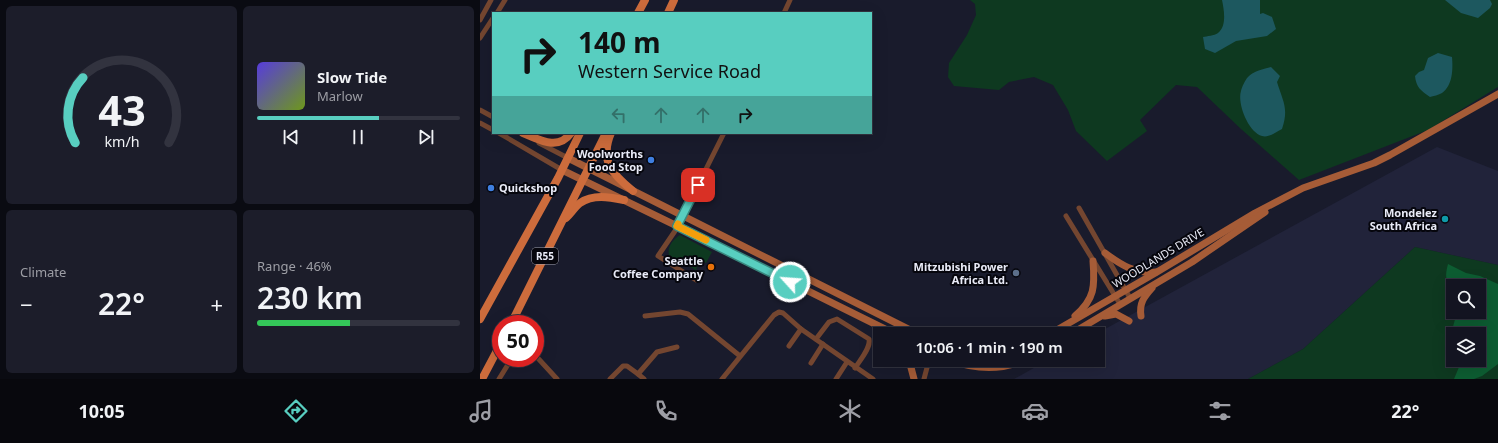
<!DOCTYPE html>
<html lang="en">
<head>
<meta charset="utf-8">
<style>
	:root { --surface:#131421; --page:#1c1d2a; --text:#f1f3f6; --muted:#9d9ea5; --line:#32333f; --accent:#58cec0 }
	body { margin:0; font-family:"Noto Sans",sans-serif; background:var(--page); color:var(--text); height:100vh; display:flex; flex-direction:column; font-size:15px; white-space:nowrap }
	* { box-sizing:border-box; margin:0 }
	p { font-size:13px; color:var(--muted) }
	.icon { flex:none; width:22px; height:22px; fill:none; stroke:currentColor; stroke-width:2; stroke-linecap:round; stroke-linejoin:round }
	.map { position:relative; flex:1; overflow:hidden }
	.drawer { display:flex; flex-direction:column; gap:6px; padding:6px; background:#0a0b12; width:480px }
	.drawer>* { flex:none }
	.guide { position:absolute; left:12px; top:12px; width:380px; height:122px; border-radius:0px; box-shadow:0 4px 16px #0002,0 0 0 1px var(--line); background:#58cec0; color:#111; overflow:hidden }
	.fabs { position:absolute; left:966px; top:279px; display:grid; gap:8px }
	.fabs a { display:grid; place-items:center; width:40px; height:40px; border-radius:0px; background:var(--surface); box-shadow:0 4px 16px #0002,0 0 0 1px var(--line); font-size:20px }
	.speed { position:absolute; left:12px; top:315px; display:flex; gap:8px; font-size:20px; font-weight:700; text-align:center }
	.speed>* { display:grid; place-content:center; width:52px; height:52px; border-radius:50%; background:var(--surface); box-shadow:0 4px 16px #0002,0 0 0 1px var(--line); line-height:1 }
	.speed .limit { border:6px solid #d22; background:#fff; color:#111 }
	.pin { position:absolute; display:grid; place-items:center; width:34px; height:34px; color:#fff; margin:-17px; border-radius:8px; box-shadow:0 2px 6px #0006 }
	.me { position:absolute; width:44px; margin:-22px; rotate:296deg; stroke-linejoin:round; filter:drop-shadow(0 0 3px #0008) }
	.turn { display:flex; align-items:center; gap:14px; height:84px; padding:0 20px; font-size:18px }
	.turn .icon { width:52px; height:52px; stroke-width:2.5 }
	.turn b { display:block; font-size:28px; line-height:34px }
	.lanes { display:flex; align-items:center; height:38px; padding:0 20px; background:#0003; justify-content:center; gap:20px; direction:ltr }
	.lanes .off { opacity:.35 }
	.big { font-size:30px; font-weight:600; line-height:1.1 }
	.drawer .tile { flex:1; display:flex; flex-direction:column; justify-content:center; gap:6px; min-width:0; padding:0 14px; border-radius:6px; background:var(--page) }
	.drawer .dial { align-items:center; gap:0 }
	.dial svg { height:104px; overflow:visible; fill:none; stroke:var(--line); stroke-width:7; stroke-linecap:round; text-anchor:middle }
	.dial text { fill:var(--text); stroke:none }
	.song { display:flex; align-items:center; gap:12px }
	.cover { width:48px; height:48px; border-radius:6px; background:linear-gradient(135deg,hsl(250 70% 55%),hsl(80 70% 35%)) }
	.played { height:4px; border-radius:2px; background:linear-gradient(90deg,var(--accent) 60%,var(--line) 60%) }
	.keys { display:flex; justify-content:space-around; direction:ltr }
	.heat { display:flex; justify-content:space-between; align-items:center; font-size:22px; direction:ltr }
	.charge { height:6px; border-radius:3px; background:linear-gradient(90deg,#34c759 46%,var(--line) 0) }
	.drawer .tiles { flex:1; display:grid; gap:6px; grid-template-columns:repeat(2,1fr) }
	.trip { position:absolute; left:393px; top:327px; width:232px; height:40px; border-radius:0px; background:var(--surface); box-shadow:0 4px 16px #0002,0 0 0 1px var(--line); font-weight:600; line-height:40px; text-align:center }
	.menu { display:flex; height:64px; justify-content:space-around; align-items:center; background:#08080d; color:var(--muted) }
	.menu .icon { width:28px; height:28px }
	.menu .active { color:var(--accent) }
	.menu b { font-size:18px; color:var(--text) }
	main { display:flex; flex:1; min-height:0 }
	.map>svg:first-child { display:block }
	.built { fill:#21233a }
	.green { fill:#0e3920; fill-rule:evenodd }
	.forest { fill:#0d5d32 }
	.water { fill:#1d585f }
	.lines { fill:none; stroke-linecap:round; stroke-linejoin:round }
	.minor { stroke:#744630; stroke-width:5 }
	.secondary { stroke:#a65c37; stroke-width:7 }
	.primary { stroke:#cd6c3c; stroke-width:8 }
	.route-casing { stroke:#39867d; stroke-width:10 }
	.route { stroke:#58cec0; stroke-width:7 }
	.slow { stroke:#f59e0b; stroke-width:7 }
	.shop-dot { fill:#3f7fe0; stroke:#06060d; stroke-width:1.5 }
	.culture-dot { fill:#0f9aa8; stroke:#06060d; stroke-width:1.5 }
	.food-dot { fill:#e8710a; stroke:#06060d; stroke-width:1.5 }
	.service-dot { fill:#5c6f8a; stroke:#06060d; stroke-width:1.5 }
	.labels { text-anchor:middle; stroke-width:4; stroke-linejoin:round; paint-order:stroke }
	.shield { fill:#06060d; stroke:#a5a6b1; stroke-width:1 }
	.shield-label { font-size:10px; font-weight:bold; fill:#e9ebf7 }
	.poi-label { font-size:11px; font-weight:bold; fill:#e9ebf7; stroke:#06060d; text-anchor:end }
	.street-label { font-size:11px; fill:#e9ebf7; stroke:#06060d }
</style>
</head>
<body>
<main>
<section class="drawer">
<div class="tiles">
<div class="tile dial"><svg viewBox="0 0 100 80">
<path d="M14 69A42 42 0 1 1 86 69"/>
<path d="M14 69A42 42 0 0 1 20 19" stroke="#58cec0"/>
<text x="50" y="56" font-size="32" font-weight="700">43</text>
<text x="50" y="72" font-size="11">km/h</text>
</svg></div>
<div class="tile">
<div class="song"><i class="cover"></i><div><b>Slow Tide</b><p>Marlow</p></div></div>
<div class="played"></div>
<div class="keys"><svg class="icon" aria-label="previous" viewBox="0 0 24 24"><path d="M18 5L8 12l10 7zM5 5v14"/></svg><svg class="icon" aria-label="pause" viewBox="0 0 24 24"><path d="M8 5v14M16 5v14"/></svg><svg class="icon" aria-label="next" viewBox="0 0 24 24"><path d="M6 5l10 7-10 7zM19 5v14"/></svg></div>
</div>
<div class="tile"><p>Climate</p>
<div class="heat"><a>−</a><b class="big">22°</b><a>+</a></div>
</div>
<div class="tile"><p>Range · 46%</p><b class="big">230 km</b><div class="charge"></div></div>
</div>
</section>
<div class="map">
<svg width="1018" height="379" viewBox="0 0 1018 379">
	<rect width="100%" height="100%" fill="#191b2c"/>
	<!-- built -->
	<path class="built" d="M957 147 1018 171V265L935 247 823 349 768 379H534L568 360H618V334H616Z"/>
	<!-- green -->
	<g class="green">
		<path d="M490 0H1018V87L948 130 819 180 761 129 717 87 696 85 660 120 667 131 627 161 596 131 588 110 573 85 554 77 529 82 519 90 474 86 468 77 469 63 487 35 496 15 495 4Z"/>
		<path d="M200 235 232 252 226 263 221 261 216 269 222 273 219 278 213 275 216 270 195 259 193 263C184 253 190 241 200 235Z"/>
		<path d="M935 247 1018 265V379H768L823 349ZM973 286H999V312H973ZM973 334H999V360H973Z"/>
	</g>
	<!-- forest -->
	<path class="forest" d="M968 264 986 273 1000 276 1018 284V364L1002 376 994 379H974L982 360H999V334H995L991 330 987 334H973V337L971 334 977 312H999V286H973V290C965 282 965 275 968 264Z"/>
	<!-- water -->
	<g class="water">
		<path d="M742 0H780V14L783 13 792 17 796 29 787 36 756 41 735 53 725 49 723 37C727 36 734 36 738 33 747 26 744 10 742 0Z"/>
		<path d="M965 0H1010L1012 4 1010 8 998 18 981 13Z"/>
		<path d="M958 53 972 57C973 69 973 85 962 93 959 95 953 96 950 97 941 91 936 87 935 76L939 72 944 70 948 58Z"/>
		<path d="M791 67 800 76 797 82C803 102 809 108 802 129 796 132 789 138 782 136 768 132 757 103 761 91 762 87 765 80 768 77 773 71 784 69 791 67Z"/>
	</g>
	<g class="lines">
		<!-- minor -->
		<g class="minor">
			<path d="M17 13 25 0"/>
			<path d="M304 13 310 0"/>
			<path d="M0 20 11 0"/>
			<path d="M0 38 13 18"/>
			<path d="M0 110 13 117"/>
			<path d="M0 123 13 130"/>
			<path d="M19 133 82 170"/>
			<path d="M59 143 88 158"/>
			<path d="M599 208 650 298"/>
			<path d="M586 216 640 304"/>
			<path d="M216 280 178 256 195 231 244 133"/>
			<path d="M165 316 200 312 208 314 260 356"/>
			<path d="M336 339 349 322 357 319 389 339C391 348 380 360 375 368"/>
			<path d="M309 346 321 329"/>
			<path d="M55 355 77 379"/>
			<path d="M331 363 343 344"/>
			<path d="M19 379 32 358"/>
			<path d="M130 379 143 366H147L158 374"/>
			<path d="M164 379 158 374 177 352 197 347"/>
			<path d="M242 379 294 315 299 312 303 313 321 329 393 379"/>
			<path d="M356 379 367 362"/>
			<path d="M444 379 449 360"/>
		</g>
		<!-- secondary -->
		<g class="secondary">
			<path d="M88 158 438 334"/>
			<path d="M82 170 197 226 415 334"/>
			<path d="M625 253C641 265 655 274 676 272"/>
			<path d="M595 316C615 299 615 286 613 261"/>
			<path d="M625 316 636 314 649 321"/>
			<path d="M661 316C659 303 664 297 672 288"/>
			<path d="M570 334 677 272 775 213 823 188 894 163 910 155 1018 94"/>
			<path d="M591 334 712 262 785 212"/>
			<path d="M429 360 434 379"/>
			<path d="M469 360C494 369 520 371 544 360"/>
		</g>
		<!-- primary -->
		<g class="primary">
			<path d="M158 13 165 0"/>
			<path d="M188 13 194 0"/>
			<path d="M43 133C60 140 78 151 91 133"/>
			<path d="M131 133C119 161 133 175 153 191"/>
			<path d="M86 218C91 213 95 207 100 203 113 194 129 197 144 200"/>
			<path d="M0 319 78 178 100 133"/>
			<path d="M31 324 126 133"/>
			<path d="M2 379 21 343"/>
		</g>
	</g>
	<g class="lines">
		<defs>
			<path id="route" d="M218 185 197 226 310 282"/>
		</defs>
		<!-- route casing -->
		<use href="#route" class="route-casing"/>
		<!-- route -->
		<use href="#route" class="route"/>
		<!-- slow -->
		<path class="slow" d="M198 224 197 226 226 240"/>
	</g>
	<!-- markers -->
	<g class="shop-dot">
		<circle cx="171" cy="160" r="4"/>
		<circle cx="11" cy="188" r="4"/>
	</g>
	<circle class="culture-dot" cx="965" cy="219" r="4"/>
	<circle class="food-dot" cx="231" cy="267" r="4"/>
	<circle class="service-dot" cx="536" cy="273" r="4"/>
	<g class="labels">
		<!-- shield labels -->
		<rect class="shield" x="52" y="248" width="26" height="16" rx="3"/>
		<g class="shield-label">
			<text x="65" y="260">R55</text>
		</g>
		<!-- poi labels -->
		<g class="poi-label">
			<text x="163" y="158">Woolworths<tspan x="163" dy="13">Food Stop</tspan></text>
			<text x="19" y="192" text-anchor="start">Quickshop</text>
			<text x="957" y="217">Mondelez<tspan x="957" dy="13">South Africa</tspan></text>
			<text x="223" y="265">Seattle<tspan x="223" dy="13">Coffee Company</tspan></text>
			<text x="528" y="271">Mitzubishi Power<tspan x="528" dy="13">Africa Ltd.</tspan></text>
		</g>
		<!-- street labels -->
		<g class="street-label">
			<text transform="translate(678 258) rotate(-31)" y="4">WOODLANDS DRIVE</text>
		</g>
	</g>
</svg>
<div class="fabs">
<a><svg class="icon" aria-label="search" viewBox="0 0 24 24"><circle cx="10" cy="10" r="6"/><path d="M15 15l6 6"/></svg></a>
<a><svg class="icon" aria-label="layers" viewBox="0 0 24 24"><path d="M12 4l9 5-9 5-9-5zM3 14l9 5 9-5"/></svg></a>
</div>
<div class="speed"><div class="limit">50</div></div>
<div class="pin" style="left:218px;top:185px;background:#d93025"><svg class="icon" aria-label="arrive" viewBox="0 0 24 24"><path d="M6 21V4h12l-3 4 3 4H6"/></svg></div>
<svg class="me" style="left:310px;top:282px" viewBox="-20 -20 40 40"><circle r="17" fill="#58cec0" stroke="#fff" stroke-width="3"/><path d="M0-11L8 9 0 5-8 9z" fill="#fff"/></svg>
<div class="trip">10:06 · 1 min · 190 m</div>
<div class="guide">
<div class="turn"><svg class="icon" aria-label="right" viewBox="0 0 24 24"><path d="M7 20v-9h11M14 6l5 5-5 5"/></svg><div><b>140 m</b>Western Service Road</div></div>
<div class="lanes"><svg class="icon off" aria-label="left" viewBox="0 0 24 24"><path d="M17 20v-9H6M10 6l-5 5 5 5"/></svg><svg class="icon off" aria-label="ahead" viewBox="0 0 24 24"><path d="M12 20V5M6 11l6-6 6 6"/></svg><svg class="icon off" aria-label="ahead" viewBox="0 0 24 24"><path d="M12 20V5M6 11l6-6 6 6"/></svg><svg class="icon" aria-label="right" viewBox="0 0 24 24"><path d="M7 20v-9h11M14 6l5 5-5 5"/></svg></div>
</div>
</div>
</main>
<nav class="menu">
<b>10:05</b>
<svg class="icon active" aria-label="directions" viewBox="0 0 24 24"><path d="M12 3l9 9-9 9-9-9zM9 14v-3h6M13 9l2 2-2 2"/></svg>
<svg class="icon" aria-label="music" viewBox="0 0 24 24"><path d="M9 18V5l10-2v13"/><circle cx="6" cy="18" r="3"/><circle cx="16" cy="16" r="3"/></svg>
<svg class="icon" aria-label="phone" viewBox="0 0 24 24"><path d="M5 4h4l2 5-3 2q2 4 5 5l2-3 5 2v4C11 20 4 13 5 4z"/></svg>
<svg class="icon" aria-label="climate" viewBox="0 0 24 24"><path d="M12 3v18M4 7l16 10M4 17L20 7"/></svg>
<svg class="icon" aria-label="car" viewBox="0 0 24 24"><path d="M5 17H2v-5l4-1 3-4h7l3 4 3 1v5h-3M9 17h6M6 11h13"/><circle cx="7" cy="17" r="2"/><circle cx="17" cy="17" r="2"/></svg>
<svg class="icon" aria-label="filters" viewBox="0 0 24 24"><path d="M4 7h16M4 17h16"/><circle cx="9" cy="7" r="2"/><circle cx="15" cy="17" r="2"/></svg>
<b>22°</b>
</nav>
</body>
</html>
